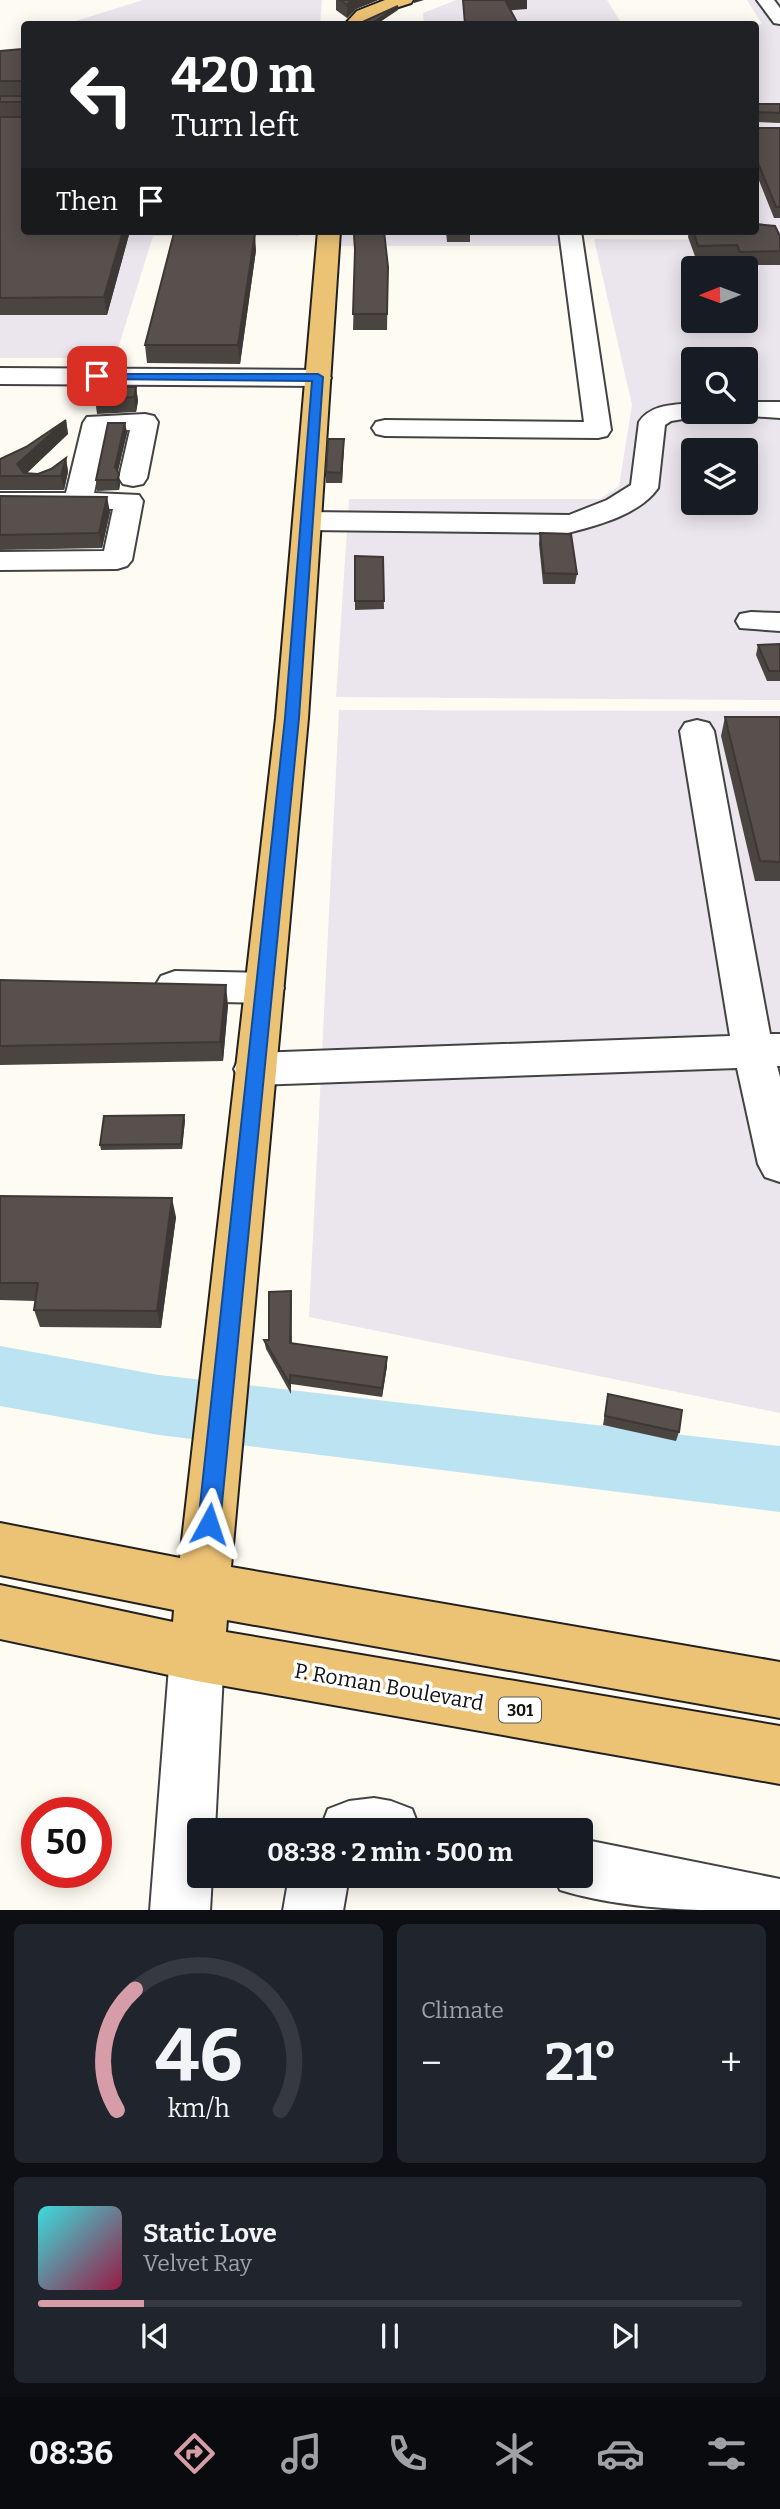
<!DOCTYPE html>
<html lang="en">
<head>
<meta charset="utf-8">
<style>
	:root { --surface:#171b24; --page:#20242c; --text:#f1f3f6; --muted:#9ea1a6; --line:#363941; --accent:#d69da8 }
	body { margin:0; font-family:Bitter,serif; background:var(--page); color:var(--text); height:100vh; display:flex; flex-direction:column; font-size:26px; white-space:nowrap }
	* { box-sizing:border-box; margin:0 }
	p { font-size:23px; color:var(--muted) }
	.icon { flex:none; width:38px; height:38px; fill:none; stroke:currentColor; stroke-width:2; stroke-linecap:round; stroke-linejoin:round }
	.map { position:relative; height:1910px; overflow:hidden }
	.panel { display:flex; flex-direction:column; gap:14px; padding:14px; background:#0d0f14; flex:1 }
	.panel>* { flex:none }
	.hud { position:absolute; left:21px; top:21px; width:738px; height:214px; border-radius:7px; box-shadow:0 4px 18px #0003; background:#202124; color:#fff; overflow:hidden }
	.needle { width:46px; rotate:269deg }
	.tools { position:absolute; left:681px; top:256px; display:grid; gap:14px }
	.tools a { display:grid; place-items:center; width:77px; height:77px; border-radius:7px; background:var(--surface); box-shadow:0 4px 18px #0003; font-size:35px }
	.speed { position:absolute; left:21px; top:1797px; display:flex; gap:14px; font-size:35px; font-weight:700; text-align:center }
	.speed>* { display:grid; place-content:center; width:91px; height:91px; border-radius:50%; background:var(--surface); box-shadow:0 4px 18px #0003; line-height:1 }
	.speed .limit { border:10px solid #d22; background:#fff; color:#111 }
	.pin { position:absolute; display:grid; place-items:center; width:60px; height:60px; color:#fff; margin:-30px; border-radius:14px; box-shadow:0 4px 10px #0006 }
	.me { position:absolute; width:77px; margin:-38px; rotate:5deg; stroke-linejoin:round; filter:drop-shadow(0 0 5px #0008) }
	.turn { display:flex; align-items:center; gap:24px; height:147px; padding:0 35px; font-size:32px }
	.turn .icon { width:91px; height:91px; stroke-width:2.5 }
	.turn b { display:block; font-size:49px; line-height:60px }
	.then { display:flex; align-items:center; height:66px; padding:0 35px; background:#0003; gap:14px; font-size:26px }
	.big { font-size:52px; font-weight:700; line-height:1.1 }
	.panel .tile { flex:1; display:flex; flex-direction:column; justify-content:center; gap:10px; min-width:0; padding:0 24px; border-radius:10px; background:var(--page) }
	.panel .dial { align-items:center; gap:0 }
	.dial svg { height:182px; overflow:visible; fill:none; stroke:var(--line); stroke-width:7; stroke-linecap:round; text-anchor:middle }
	.dial text { fill:var(--text); stroke:none }
	.song { display:flex; align-items:center; gap:21px }
	.cover { width:84px; height:84px; border-radius:10px; background:linear-gradient(135deg,hsl(180 70% 55%),hsl(340 70% 35%)) }
	.played { height:7px; border-radius:4px; background:linear-gradient(90deg,var(--accent) 15%,var(--line) 15%) }
	.keys { display:flex; justify-content:space-around; direction:ltr }
	.heat { display:flex; justify-content:space-between; align-items:center; font-size:38px; direction:ltr }
	.panel .tiles { flex:1; display:grid; gap:14px; grid-template-columns:1fr 1fr }
	.tile:last-child { grid-column:span 2 }
	.trip { position:absolute; left:187px; top:1818px; width:406px; height:70px; border-radius:7px; background:var(--surface); box-shadow:0 4px 18px #0003; font-weight:700; line-height:70px; text-align:center }
	.dock { display:flex; height:112px; justify-content:space-around; align-items:center; background:#090b0e; color:var(--muted) }
	.dock .icon { width:49px; height:49px }
	.dock .active { color:var(--accent) }
	.dock b { font-size:32px; color:var(--text) }
	.map>svg:first-child { display:block }
	.industrial { fill:#ebe5ed; fill-rule:evenodd }
	.lines { fill:none; stroke-linecap:round; stroke-linejoin:round }
	.river { fill:#bce3f1; fill-rule:evenodd }
	.minor-casing { stroke:#434343; stroke-width:4 }
	.major-casing { stroke:#212121; stroke-width:4 }
	.minor { fill:#fff; fill-rule:evenodd }
	.major { fill:#ecc275; fill-rule:evenodd }
	.wall { fill:#4b4542 }
	.shaded-wall { fill:#3d3836 }
	.building { fill:#57504d; stroke:#3d3836; stroke-width:2 }
	.route { fill:#1a73e8; stroke:#114b97; stroke-width:2 }
	.labels { text-anchor:middle; stroke-width:7; stroke-linejoin:round; paint-order:stroke }
	.shield { fill:#fff; stroke:#585858; stroke-width:2 }
	.shield-label { font-size:16px; font-weight:bold; fill:#101010 }
	.near-street-label { font-size:21px; fill:#101010; stroke:#fff }
</style>
</head>
<body>
<div class="map">
<svg width="780" height="1911" viewBox="0 0 780 1911">
	<rect width="100%" height="100%" fill="#fefbf3"/>
	<!-- industrial -->
	<g class="industrial">
		<path d="M143 0H322L320 24H66Z"/>
		<path d="M456 0H607L622 24H424L423 13Z"/>
		<path d="M747 0H780V235L584 232 585 246H337L338 231H756V25L762 24Z"/>
		<path d="M0 136 24 231H300L299 236H153L115 358H0Z"/>
		<path d="M594 239 780 240V700L336 697 349 499H600L619 486 632 405ZM693 268H746V320H693ZM693 359H746V411H693ZM693 450H746V502H693Z"/>
		<path d="M339 710 780 711V1413L309 1317Z"/>
	</g>
	<g class="lines">
		<!-- river -->
		<path class="river" d="M0 1346 159 1375 780 1446V1512L159 1435 0 1406Z"/>
		<defs>
			<g id="minor">
				<path d="M757 0H774L780 8V24L774 23Z"/>
				<path d="M559 231H581L611 430 607 436 598 438 385 436 376 434 372 428 376 422 385 420 584 422Z"/>
				<path d="M0 368 318 370 327 373 331 378 327 383 318 386 0 384Z"/>
				<path d="M746 402H780V418L737 415 734 411H746Z"/>
				<path d="M693 403V411H706L702 416 671 421 665 425 658 488C639 515 598 525 568 533L307 530 297 527 293 521 297 515 307 512 569 515 607 500 631 485 639 422C651 404 673 405 693 403Z"/>
				<path d="M145 414 154 416 158 422 147 478 143 484 133 486 123 484 119 478 130 430 107 431 94 493 139 495 143 501 132 560 127 566 117 569 0 570V552L104 551 113 509H0V493H66L83 423 87 417Z"/>
				<path d="M751 612 780 613V631L740 628 736 621 740 614Z"/>
				<path d="M697 720 709 723 714 731 770 1034H780V1066H777L780 1077V1182L765 1177 758 1164 737 1068 255 1085 240 1081 234 1069 240 1057 255 1053 730 1036 680 731 685 723Z"/>
				<path d="M175 971 264 973 278 977 284 988 278 999 264 1003 175 1001 161 996 155 986 161 976Z"/>
				<path d="M197 1627 216 1635 224 1654 215 1830H200V1876H212L210 1911H150L170 1654 178 1635Z"/>
				<path d="M374 1798 391 1801 412 1809 420 1830H320L328 1809 349 1801Z"/>
				<path d="M581 1839 780 1879V1911C706 1911 629 1911 560 1890L554 1876H581Z"/>
				<path d="M289 1876H349L343 1911H283Z"/>
			</g>
			<g id="major">
				<path d="M385 0H413L411 3 383 12 362 24H345L357 11Z"/>
				<path d="M318 231H340L308 718 231 1567 780 1662V1718L227 1620 226 1632 780 1726V1784L197 1681 0 1639V1585L173 1622 174 1610 0 1575V1523L180 1558 276 718Z"/>
			</g>
		</defs>
		<!-- minor casing -->
		<use href="#minor" class="minor-casing"/>
		<!-- major casing -->
		<use href="#major" class="major-casing"/>
		<!-- minor -->
		<use href="#minor" class="minor"/>
		<!-- major -->
		<use href="#major" class="major"/>
	</g>
	<!-- wall -->
	<g class="wall">
		<path d="M336 0H378L356 9 347 18 336 10Z"/>
		<path d="M22 49 130 231 107 315H0V51Z"/>
		<path d="M756 104H780V123L756 122Z"/>
		<path d="M756 128H780V218H774L756 173Z"/>
		<path d="M353 231H384L388 267 387 330H353L355 259Z"/>
		<path d="M446 231H470V242H447Z"/>
		<path d="M689 231H756L780 236V265H738L735 259H696L688 237Z"/>
		<path d="M256 250 240 364 147 363 145 345Z"/>
		<path d="M136 387 138 401 136 412 97 414 95 399Z"/>
		<path d="M66 420 68 434 26 473 38 474 51 469 66 458 68 472 64 490H0V459L26 447Z"/>
		<path d="M125 423 127 433 118 472 120 484 119 490 97 491 96 480Z"/>
		<path d="M344 439 342 483H326V472Z"/>
		<path d="M0 496 110 512 102 548 0 550Z"/>
		<path d="M540 533 577 574 575 584H543L539 544Z"/>
		<path d="M355 556 383 557 384 609 355 610Z"/>
		<path d="M780 644V681H767L756 655 758 645Z"/>
		<path d="M725 717H780V881H755L721 736Z"/>
		<path d="M0 980 228 1005 223 1061 0 1065Z"/>
		<path d="M185 1120 182 1149 101 1150 100 1145Z"/>
		<path d="M0 1196 176 1217 161 1328 40 1327 34 1310 35 1301 0 1300Z"/>
		<path d="M291 1291 292 1344 387 1366 382 1397 291 1384V1394L266 1349 264 1340H269Z"/>
		<path d="M608 1394 679 1432 676 1441 603 1425Z"/>
	</g>
	<!-- shaded-wall -->
	<g class="shaded-wall">
		<path d="M351 0H378L356 9 347 18V5Z"/>
		<path d="M414 0H424L414 3Z"/>
		<path d="M504 0H527V9L503 11Z"/>
		<path d="M398 6V10L377 24H371Z"/>
		<path d="M123 231H130L107 315 104 297Z"/>
		<path d="M255 233 256 250 240 364 238 345Z"/>
		<path d="M136 387 138 401 136 412 134 397Z"/>
		<path d="M66 420 68 434 24 476 17 464Z"/>
		<path d="M125 423 127 433 116 477 115 467Z"/>
		<path d="M344 439V450L342 483 341 473Z"/>
		<path d="M66 458 68 472 64 490 61 476Z"/>
		<path d="M119 474 120 484 119 490 117 480Z"/>
		<path d="M107 497 110 512 102 548 99 533Z"/>
		<path d="M226 985 228 1005 223 1061 220 1042Z"/>
		<path d="M184 1115 185 1120 182 1149 181 1144Z"/>
		<path d="M172 1198 176 1217 161 1328 157 1311Z"/>
		<path d="M291 1291 292 1300 291 1353 290 1343Z"/>
		<path d="M387 1357V1366L382 1397V1388Z"/>
	</g>
	<!-- building -->
	<g class="building">
		<path d="M340 0H351L347 5Z"/>
		<path d="M463 0H505L518 24H465Z"/>
		<path d="M398 6 371 24H363L360 23Z"/>
		<path d="M24 45V231H123L104 297 0 298V117H23V102H0V96H23V81H0V51L22 49Z"/>
		<path d="M756 104H780V113L756 112Z"/>
		<path d="M756 128H780V207H776L756 158Z"/>
		<path d="M756 224 775 226 780 236V251L740 252 737 245 698 246 693 231H756Z"/>
		<path d="M354 231H384L388 267 387 314H353L355 250Z"/>
		<path d="M174 233H255L238 345H145Z"/>
		<path d="M112 387H136L134 397 95 399Z"/>
		<path d="M66 420 17 464 24 473 38 474 51 469 66 458 61 476H0V459L26 447Z"/>
		<path d="M108 423H125L115 467 119 474 117 480H96Z"/>
		<path d="M328 439H344L341 473 326 472Z"/>
		<path d="M0 496 107 497 99 533 0 535Z"/>
		<path d="M540 533 571 534 577 574 544 573Z"/>
		<path d="M355 556 383 557 384 601H355Z"/>
		<path d="M780 644V671H769L758 645Z"/>
		<path d="M725 717H780V862L760 861Z"/>
		<path d="M0 980 226 985 220 1042 0 1046Z"/>
		<path d="M184 1115 181 1144 100 1145 104 1116Z"/>
		<path d="M0 1196 172 1198 157 1311 34 1310 38 1283H0Z"/>
		<path d="M291 1291 290 1343 387 1357 382 1388 290 1375V1384L264 1340H269V1292Z"/>
		<path d="M608 1394 682 1410 679 1432 605 1416Z"/>
	</g>
	<!-- route -->
	<path class="route" d="M93 374H318L323 377 299 718 220 1524 217 1532 209 1535 202 1532 198 1524 285 718 312 381 97 379 92 376Z"/>
	<g class="labels">
		<!-- shield labels -->
		<rect class="shield" x="499" y="1697.5" width="42" height="25" rx="5"/>
		<g class="shield-label">
			<text x="520" y="1716">301</text>
		</g>
		<!-- near-street labels -->
		<g class="near-street-label">
			<text transform="translate(389 1687) rotate(10)" y="7">P. Roman Boulevard</text>
		</g>
	</g>
</svg>
<div class="tools">
<a><svg class="needle" viewBox="-14 -14 28 28"><path d="M0-13l5 13h-10z" fill="#e53935"/><path d="M0 13l5-13h-10z" fill="#9ea1a6"/></svg></a>
<a><svg class="icon" aria-label="search" viewBox="0 0 24 24"><circle cx="10" cy="10" r="6"/><path d="M15 15l6 6"/></svg></a>
<a><svg class="icon" aria-label="layers" viewBox="0 0 24 24"><path d="M12 4l9 5-9 5-9-5zM3 14l9 5 9-5"/></svg></a>
</div>
<div class="speed"><div class="limit">50</div></div>
<div class="pin" style="left:97px;top:376px;background:#d93025"><svg class="icon" aria-label="arrive" viewBox="0 0 24 24"><path d="M6 21V4h12l-3 4 3 4H6"/></svg></div>
<svg class="me" style="left:209px;top:1524px" viewBox="-20 -20 40 40"><path d="M0-17L14 15 0 8-14 15z" fill="#1a73e8" stroke="#fff" stroke-width="4"/></svg>
<div class="trip">08:38 · 2 min · 500 m</div>
<div class="hud">
<div class="turn"><svg class="icon" aria-label="left" viewBox="0 0 24 24"><path d="M17 20v-9H6M10 6l-5 5 5 5"/></svg><div><b>420 m</b>Turn left</div></div>
<div class="then">Then<svg class="icon" aria-label="arrive" viewBox="0 0 24 24"><path d="M6 21V4h12l-3 4 3 4H6"/></svg></div>
</div>
</div>
<section class="panel">
<div class="tiles">
<div class="tile dial"><svg viewBox="0 0 100 80">
<path d="M14 69A42 42 0 1 1 86 69"/>
<path d="M14 69A42 42 0 0 1 22 16" stroke="#d69da8"/>
<text x="50" y="56" font-size="32" font-weight="700">46</text>
<text x="50" y="72" font-size="11">km/h</text>
</svg></div>
<div class="tile"><p>Climate</p>
<div class="heat"><a>−</a><b class="big">21°</b><a>+</a></div>
</div>
<div class="tile">
<div class="song"><i class="cover"></i><div><b>Static Love</b><p>Velvet Ray</p></div></div>
<div class="played"></div>
<div class="keys"><svg class="icon" aria-label="previous" viewBox="0 0 24 24"><path d="M18 5L8 12l10 7zM5 5v14"/></svg><svg class="icon" aria-label="pause" viewBox="0 0 24 24"><path d="M8 5v14M16 5v14"/></svg><svg class="icon" aria-label="next" viewBox="0 0 24 24"><path d="M6 5l10 7-10 7zM19 5v14"/></svg></div>
</div>
</div>
</section>
<nav class="dock">
<b>08:36</b>
<svg class="icon active" aria-label="directions" viewBox="0 0 24 24"><path d="M12 3l9 9-9 9-9-9zM9 14v-3h6M13 9l2 2-2 2"/></svg>
<svg class="icon" aria-label="music" viewBox="0 0 24 24"><path d="M9 18V5l10-2v13"/><circle cx="6" cy="18" r="3"/><circle cx="16" cy="16" r="3"/></svg>
<svg class="icon" aria-label="phone" viewBox="0 0 24 24"><path d="M5 4h4l2 5-3 2q2 4 5 5l2-3 5 2v4C11 20 4 13 5 4z"/></svg>
<svg class="icon" aria-label="climate" viewBox="0 0 24 24"><path d="M12 3v18M4 7l16 10M4 17L20 7"/></svg>
<svg class="icon" aria-label="car" viewBox="0 0 24 24"><path d="M5 17H2v-5l4-1 3-4h7l3 4 3 1v5h-3M9 17h6M6 11h13"/><circle cx="7" cy="17" r="2"/><circle cx="17" cy="17" r="2"/></svg>
<svg class="icon" aria-label="filters" viewBox="0 0 24 24"><path d="M4 7h16M4 17h16"/><circle cx="9" cy="7" r="2"/><circle cx="15" cy="17" r="2"/></svg>
</nav>
</body>
</html>
